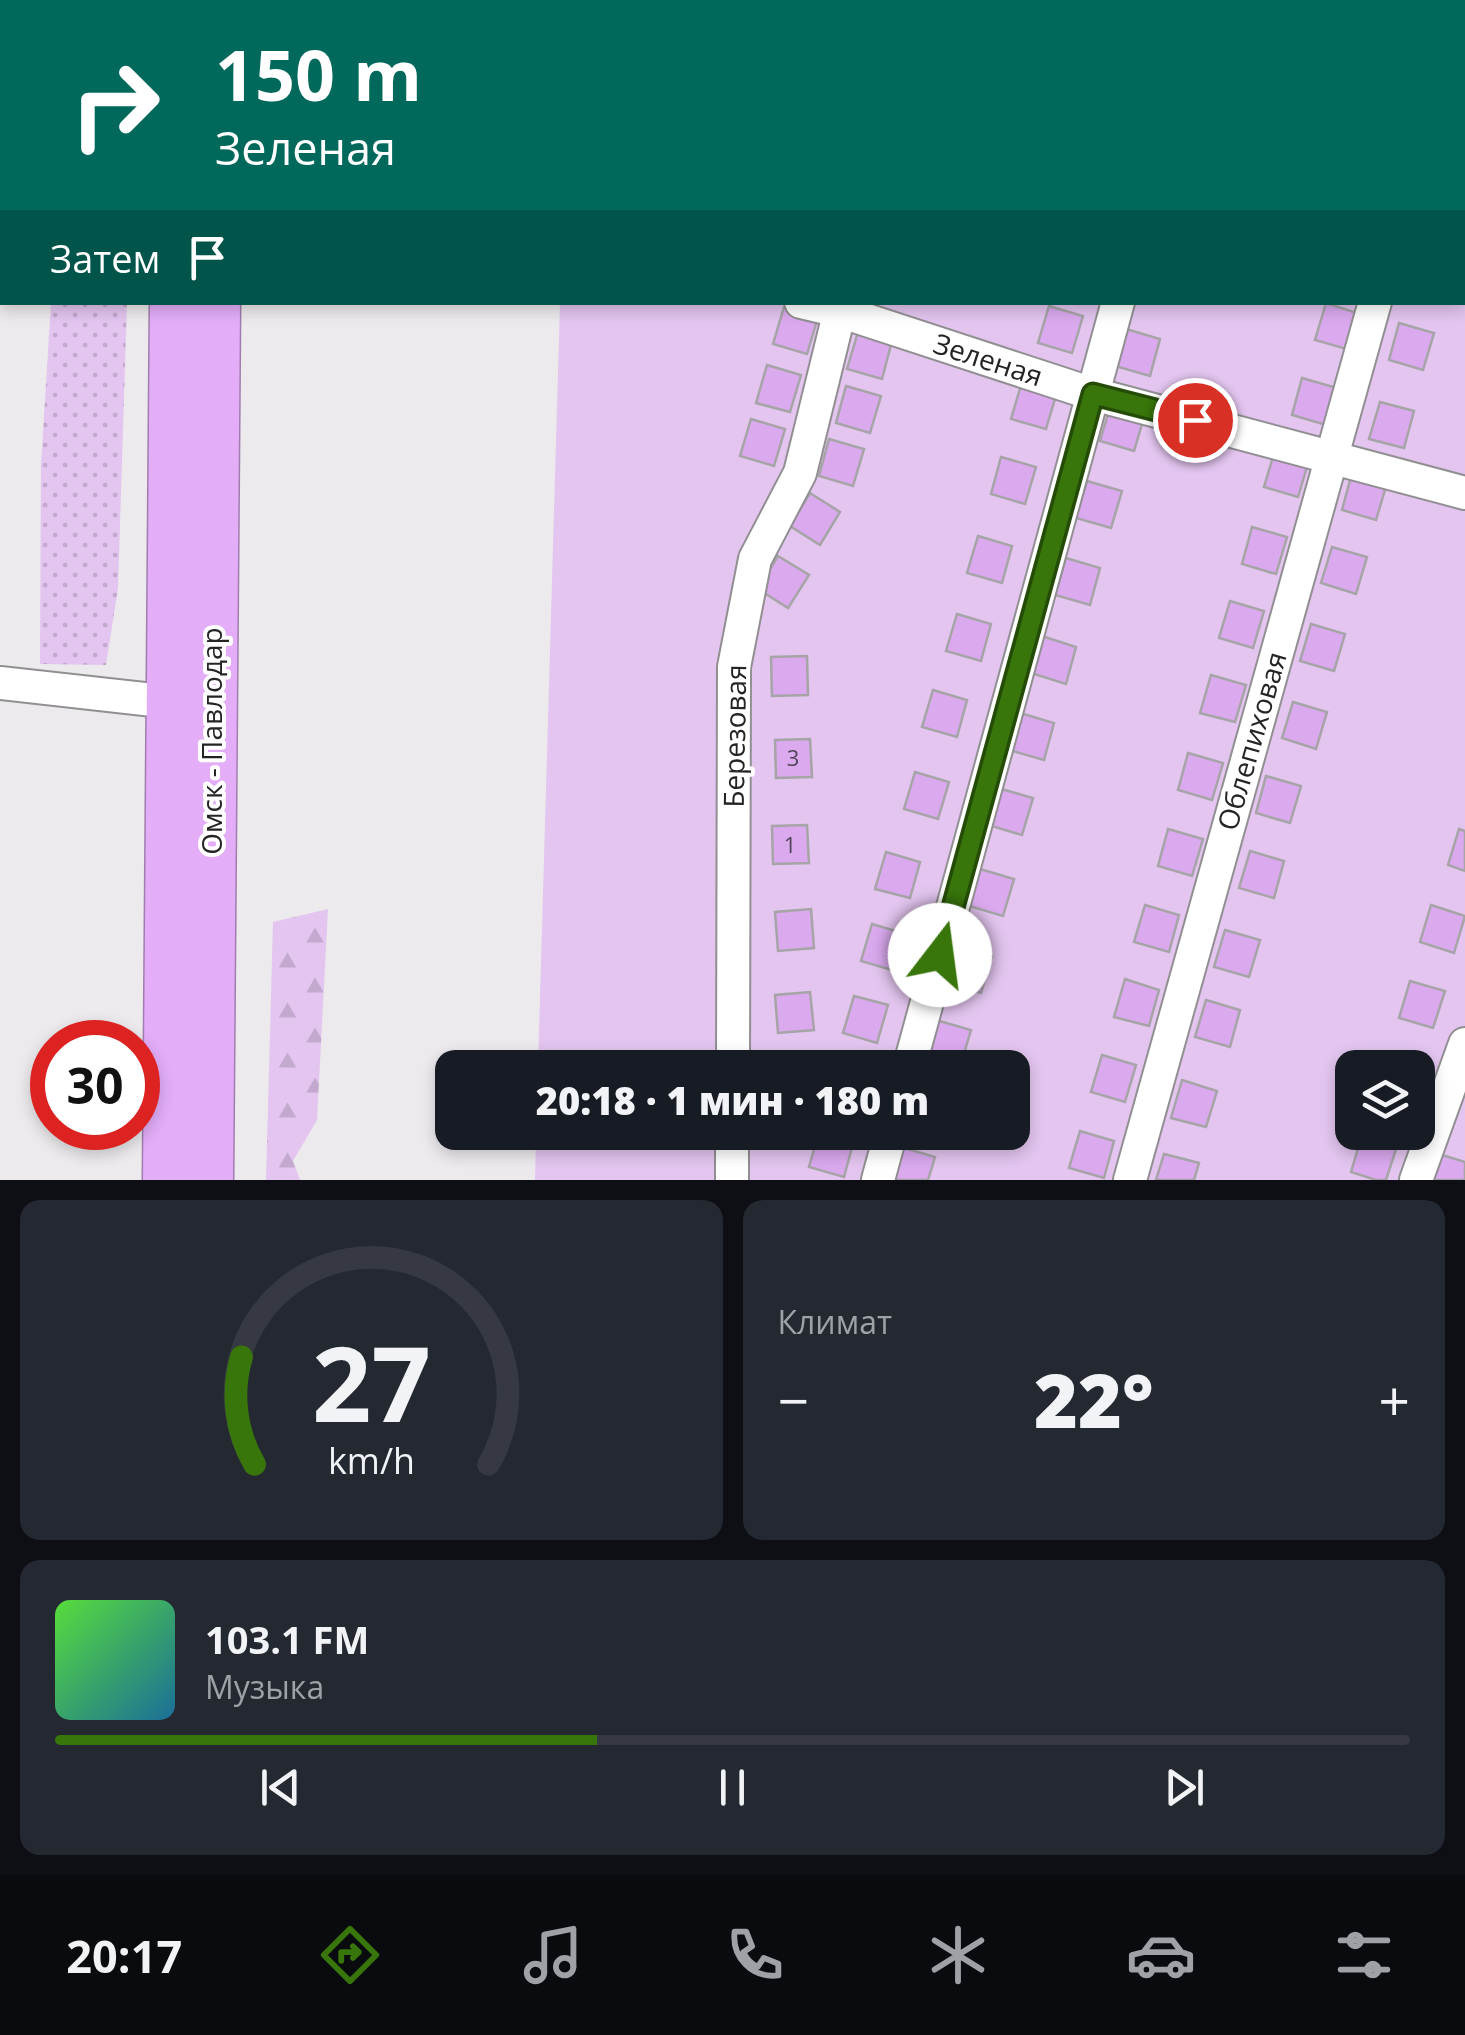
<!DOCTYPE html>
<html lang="ru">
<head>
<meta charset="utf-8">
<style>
	:root { --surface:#171b24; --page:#242831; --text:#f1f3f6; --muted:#9ea1a6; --line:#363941; --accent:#38750b }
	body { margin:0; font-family:"Open Sans",sans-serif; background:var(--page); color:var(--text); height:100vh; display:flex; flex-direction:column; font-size:38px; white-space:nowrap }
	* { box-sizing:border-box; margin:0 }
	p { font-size:32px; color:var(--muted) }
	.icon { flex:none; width:55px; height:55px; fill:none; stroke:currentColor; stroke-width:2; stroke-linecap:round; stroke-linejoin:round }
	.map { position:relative; height:1180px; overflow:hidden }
	.details { display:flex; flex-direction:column; gap:20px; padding:20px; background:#0d0f14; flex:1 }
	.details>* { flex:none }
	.hud { position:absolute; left:0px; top:0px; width:1465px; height:305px; box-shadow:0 5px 15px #0003; background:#00695c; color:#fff; overflow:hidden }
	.fabs { position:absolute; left:1335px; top:1050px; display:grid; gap:20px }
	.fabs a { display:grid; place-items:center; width:100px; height:100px; border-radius:20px; background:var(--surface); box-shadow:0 5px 15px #0003; font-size:50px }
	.speed { position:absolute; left:30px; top:1020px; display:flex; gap:20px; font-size:50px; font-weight:700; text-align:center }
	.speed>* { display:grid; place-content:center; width:130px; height:130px; border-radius:50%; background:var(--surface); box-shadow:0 5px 15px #0003; line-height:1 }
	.speed .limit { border:15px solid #d22; background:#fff; color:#111 }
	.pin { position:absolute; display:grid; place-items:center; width:85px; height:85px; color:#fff; margin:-42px; border:5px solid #fff; border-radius:50%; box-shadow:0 2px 10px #0007 }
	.me { position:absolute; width:110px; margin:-55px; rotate:15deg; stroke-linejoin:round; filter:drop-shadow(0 0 8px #0008) }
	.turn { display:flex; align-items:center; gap:35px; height:210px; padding:0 50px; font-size:45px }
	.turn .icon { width:130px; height:130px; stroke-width:2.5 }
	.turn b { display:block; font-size:70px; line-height:85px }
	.then { display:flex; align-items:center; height:95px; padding:0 50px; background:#0003; gap:20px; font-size:38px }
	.big { font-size:75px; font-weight:800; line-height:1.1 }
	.details .card { flex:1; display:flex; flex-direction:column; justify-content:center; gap:15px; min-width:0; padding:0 35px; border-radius:20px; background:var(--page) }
	.details .dial { align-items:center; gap:0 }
	.dial svg { height:260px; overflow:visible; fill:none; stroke:var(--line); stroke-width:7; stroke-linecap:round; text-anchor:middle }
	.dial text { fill:var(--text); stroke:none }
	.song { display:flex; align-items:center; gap:30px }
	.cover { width:120px; height:120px; border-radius:15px; background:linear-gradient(135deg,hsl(110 70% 55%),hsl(200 70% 35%)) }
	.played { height:10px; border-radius:5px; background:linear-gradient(90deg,var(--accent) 40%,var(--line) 40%) }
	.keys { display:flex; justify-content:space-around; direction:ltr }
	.heat { display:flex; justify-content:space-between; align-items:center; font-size:55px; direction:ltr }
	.details .tiles { flex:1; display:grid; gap:20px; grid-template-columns:1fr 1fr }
	.card:last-child { grid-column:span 2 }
	.trip { position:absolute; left:435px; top:1050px; width:595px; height:100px; border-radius:20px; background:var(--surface); box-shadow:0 5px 15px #0003; font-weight:800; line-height:100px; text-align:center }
	.menu { display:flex; height:160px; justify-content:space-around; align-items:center; background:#090b0e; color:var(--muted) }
	.menu .icon { width:70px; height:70px }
	.menu .current { color:var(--accent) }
	.menu b { font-size:45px; color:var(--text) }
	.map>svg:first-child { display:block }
	.grass { fill:url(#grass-dots) }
	.forest { fill:url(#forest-firs) }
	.garden { fill:#e3c5ef; fill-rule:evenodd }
	.building { fill:#daa9ee; stroke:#a6a4a7; stroke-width:2.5 }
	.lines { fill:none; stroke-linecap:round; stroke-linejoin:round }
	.minor-casing { stroke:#918f92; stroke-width:36 }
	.highway-casing { stroke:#a07dae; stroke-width:51 }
	.minor { stroke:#fff; stroke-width:32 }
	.highway { stroke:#e3adf8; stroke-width:48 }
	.route-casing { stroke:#244c07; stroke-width:25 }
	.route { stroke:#38750b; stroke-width:18 }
	.labels { text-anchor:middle; stroke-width:8; stroke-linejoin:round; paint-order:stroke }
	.number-label { font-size:22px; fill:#524557 }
	.street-label { font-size:28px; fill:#252425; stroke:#fff }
</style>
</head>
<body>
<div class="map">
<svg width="1465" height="1180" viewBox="0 0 1465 1180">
	<defs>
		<pattern id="grass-dots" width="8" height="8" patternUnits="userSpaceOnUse" patternTransform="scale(2.5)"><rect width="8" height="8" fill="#e3c5ef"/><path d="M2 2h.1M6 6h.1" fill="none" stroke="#c3a9cd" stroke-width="1.8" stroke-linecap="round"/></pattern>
		<pattern id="forest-firs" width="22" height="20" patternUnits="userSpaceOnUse" patternTransform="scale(2.5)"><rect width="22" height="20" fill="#e3c5ef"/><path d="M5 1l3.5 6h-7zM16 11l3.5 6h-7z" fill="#c3a9cd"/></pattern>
	</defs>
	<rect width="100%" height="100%" fill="#eceaed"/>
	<!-- grass -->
	<path class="grass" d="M51 303H127L118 588 106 665 40 664 41 465Z"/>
	<!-- forest -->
	<path class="forest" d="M328 909 317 1120 293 1161 300 1180H266L273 922Z"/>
	<!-- garden -->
	<path class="garden" d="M569 0H1465V1180H535L536 1133 1012 1132V1068L538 1067 560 303 1462 302V2H568ZM1352 1068H1418V1132H1352Z"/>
	<!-- building -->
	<g class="building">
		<path d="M1326 303 1360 314 1350 350 1315 340Z"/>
		<path d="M1049 306 1083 316 1072 353 1038 343Z"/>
		<path d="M784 307 818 317 807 354 773 344Z"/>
		<path d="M1399 323 1434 333 1423 370 1389 360Z"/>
		<path d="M1126 329 1160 339 1150 376 1115 366Z"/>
		<path d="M858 332 892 341 882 379 847 369Z"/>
		<path d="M767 365 801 375 790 412 756 403Z"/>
		<path d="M1302 378 1337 388 1326 425 1292 415Z"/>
		<path d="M1022 382 1057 392 1046 429 1011 419Z"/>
		<path d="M846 386 881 396 870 433 836 423Z"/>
		<path d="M1380 402 1414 411 1404 448 1369 439Z"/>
		<path d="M1111 404 1145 414 1134 451 1100 441Z"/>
		<path d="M751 419 785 429 774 466 740 456Z"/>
		<path d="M829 439 864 449 853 486 819 476Z"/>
		<path d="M1275 450 1309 460 1298 497 1264 487Z"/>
		<path d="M1001 457 1036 467 1025 504 991 494Z"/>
		<path d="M1352 473 1387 483 1376 520 1342 510Z"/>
		<path d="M1087 481 1122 491 1111 528 1076 518Z"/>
		<path d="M810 493 840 512 820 545 790 526Z"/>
		<path d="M1252 527 1287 537 1276 574 1242 564Z"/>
		<path d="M978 536 1012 546 1002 583 967 573Z"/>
		<path d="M1332 547 1367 557 1356 594 1321 583Z"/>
		<path d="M778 556 809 575 788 608 758 589Z"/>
		<path d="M1066 558 1100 568 1090 605 1055 595Z"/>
		<path d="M1230 601 1264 611 1253 648 1219 638Z"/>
		<path d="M957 614 991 624 981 661 946 651Z"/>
		<path d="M1311 624 1345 634 1334 671 1300 661Z"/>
		<path d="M1042 636 1076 647 1066 684 1031 673Z"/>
		<path d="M807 656 808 695 772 696 771 657Z"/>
		<path d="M1211 675 1246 685 1235 722 1200 713Z"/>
		<path d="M933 690 967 700 957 737 922 727Z"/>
		<path d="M1293 702 1327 712 1316 749 1282 738Z"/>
		<path d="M1020 713 1054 723 1044 760 1009 750Z"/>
		<path d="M810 739 812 777 776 778 775 740Z"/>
		<path d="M1188 753 1223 763 1212 800 1178 790Z"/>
		<path d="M915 772 949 782 938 819 904 809Z"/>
		<path d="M1266 776 1301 786 1290 823 1256 813Z"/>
		<path d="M998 788 1033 798 1022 835 988 825Z"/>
		<path d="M807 825 809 863 773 864 772 826Z"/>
		<path d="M1168 829 1203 839 1192 876 1158 866Z"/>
		<path d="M1459 829 1465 831V871L1448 865Z"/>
		<path d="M1250 851 1284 861 1274 898 1239 888Z"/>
		<path d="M886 852 920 862 910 898 875 889Z"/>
		<path d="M980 869 1014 879 1003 916 969 906Z"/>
		<path d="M1145 905 1179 915 1169 952 1134 942Z"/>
		<path d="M1431 905 1465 916 1454 953 1420 942Z"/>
		<path d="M811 909 814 948 778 951 775 912Z"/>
		<path d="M872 924 906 934 895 971 861 961Z"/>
		<path d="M1225 930 1260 940 1249 977 1214 967Z"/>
		<path d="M957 946 992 956 981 993 947 983Z"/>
		<path d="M1125 979 1159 990 1149 1026 1114 1017Z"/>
		<path d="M1410 981 1445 991 1433 1028 1399 1018Z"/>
		<path d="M810 992 814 1030 778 1033 775 995Z"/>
		<path d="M854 996 888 1005 877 1043 843 1033Z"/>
		<path d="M1206 1000 1240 1010 1230 1047 1195 1037Z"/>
		<path d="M936 1020 971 1030 960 1067 926 1057Z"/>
		<path d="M1102 1055 1136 1065 1125 1102 1091 1092Z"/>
		<path d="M1387 1055 1421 1066 1418 1078V1068H1383Z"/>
		<path d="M1182 1080 1217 1091 1206 1127 1171 1118Z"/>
		<path d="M1080 1131 1114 1141 1104 1178 1069 1168Z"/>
		<path d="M819 1132H828L854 1140 844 1177 809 1167Z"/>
		<path d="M1362 1135 1397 1146 1386 1180H1376L1351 1172Z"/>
		<path d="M901 1147 935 1157 928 1180H891Z"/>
		<path d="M1164 1154 1199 1163 1194 1180H1156Z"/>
		<path d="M1439 1154 1465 1162V1180H1431Z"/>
	</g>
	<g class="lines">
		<defs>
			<g id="minor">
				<path d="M738 2V0"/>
				<path d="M929 2V0"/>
				<path d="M1201 2 1202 0"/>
				<path d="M1461 2 1462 0"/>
				<path d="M801 302 839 311 1093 394 1465 493"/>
				<path d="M0 683 171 702"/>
				<path d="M733 1068 734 667 755 559 800 473 842 302"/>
				<path d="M909 1068 1118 302"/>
				<path d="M732 1180V1132"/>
				<path d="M878 1180 891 1132"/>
				<path d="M1130 1180 1375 302"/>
				<path d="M1416 1180 1465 1044"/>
			</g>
			<g id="highway">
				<path d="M176 2V0"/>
				<path d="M218 2V0"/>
				<path d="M167 1180 174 302"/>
				<path d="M209 1180 216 302"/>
			</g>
		</defs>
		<!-- minor casing -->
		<use href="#minor" class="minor-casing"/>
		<!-- highway casing -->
		<use href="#highway" class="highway-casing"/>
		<!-- minor -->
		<use href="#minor" class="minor"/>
		<!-- highway -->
		<use href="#highway" class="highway"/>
	</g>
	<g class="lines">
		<defs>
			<path id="route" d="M940 955 1093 394 1195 420"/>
		</defs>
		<!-- route casing -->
		<use href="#route" class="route-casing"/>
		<!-- route -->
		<use href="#route" class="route"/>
	</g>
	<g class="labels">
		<!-- number labels -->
		<g class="number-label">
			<text x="793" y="766">3</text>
			<text x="790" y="853">1</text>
		</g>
		<!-- street labels -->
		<g class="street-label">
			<text transform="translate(988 360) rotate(18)" y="10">Зеленая</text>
			<text transform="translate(735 736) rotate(-89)" y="10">Березовая</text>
			<text transform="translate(212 741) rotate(-90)" y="10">Омск - Павлодар</text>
			<text transform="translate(1252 741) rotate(-74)" y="10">Облепиховая</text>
		</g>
	</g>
</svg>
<div class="fabs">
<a><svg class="icon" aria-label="layers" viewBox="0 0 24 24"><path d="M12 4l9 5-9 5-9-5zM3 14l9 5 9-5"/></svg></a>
</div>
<div class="speed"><div class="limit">30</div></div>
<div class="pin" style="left:1195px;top:420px;background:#d93025"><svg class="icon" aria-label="arrive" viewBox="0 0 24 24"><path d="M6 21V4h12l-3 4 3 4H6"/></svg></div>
<svg class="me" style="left:940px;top:955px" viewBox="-20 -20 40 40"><circle r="19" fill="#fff"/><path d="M0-13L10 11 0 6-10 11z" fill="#38750b"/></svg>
<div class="trip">20:18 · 1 мин · 180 m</div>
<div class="hud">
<div class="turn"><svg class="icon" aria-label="right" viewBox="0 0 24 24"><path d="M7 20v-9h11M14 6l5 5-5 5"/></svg><div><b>150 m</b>Зеленая</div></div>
<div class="then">Затем<svg class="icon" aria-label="arrive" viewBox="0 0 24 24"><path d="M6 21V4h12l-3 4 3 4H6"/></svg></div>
</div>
</div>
<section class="details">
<div class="tiles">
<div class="card dial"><svg viewBox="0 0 100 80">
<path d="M14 69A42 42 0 1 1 86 69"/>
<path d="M14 69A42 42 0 0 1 10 36" stroke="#38750b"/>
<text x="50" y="56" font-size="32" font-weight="700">27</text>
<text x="50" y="72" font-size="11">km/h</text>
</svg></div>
<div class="card"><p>Климат</p>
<div class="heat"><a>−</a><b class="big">22°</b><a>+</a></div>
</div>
<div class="card">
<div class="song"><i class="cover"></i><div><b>103.1 FM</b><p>Музыка</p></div></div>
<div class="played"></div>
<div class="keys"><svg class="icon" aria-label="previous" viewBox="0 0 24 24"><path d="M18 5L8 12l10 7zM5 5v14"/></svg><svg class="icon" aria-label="pause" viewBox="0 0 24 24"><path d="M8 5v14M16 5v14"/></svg><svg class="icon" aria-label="next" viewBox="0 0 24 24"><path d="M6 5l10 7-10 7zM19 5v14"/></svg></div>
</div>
</div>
</section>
<nav class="menu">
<b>20:17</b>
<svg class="icon current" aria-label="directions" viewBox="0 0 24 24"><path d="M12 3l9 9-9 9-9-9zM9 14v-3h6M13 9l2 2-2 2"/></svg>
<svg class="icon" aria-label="music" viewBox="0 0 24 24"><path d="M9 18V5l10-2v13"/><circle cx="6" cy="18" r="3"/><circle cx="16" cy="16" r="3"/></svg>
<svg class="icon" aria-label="phone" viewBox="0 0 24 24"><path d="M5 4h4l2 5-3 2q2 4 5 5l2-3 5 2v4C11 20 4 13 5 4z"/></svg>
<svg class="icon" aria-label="climate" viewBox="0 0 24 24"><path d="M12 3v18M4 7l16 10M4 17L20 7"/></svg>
<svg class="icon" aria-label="car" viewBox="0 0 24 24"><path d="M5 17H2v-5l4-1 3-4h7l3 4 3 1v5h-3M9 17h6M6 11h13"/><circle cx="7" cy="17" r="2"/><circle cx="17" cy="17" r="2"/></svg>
<svg class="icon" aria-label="filters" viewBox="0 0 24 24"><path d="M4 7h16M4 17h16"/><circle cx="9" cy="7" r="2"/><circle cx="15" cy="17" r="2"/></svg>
</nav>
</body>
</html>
